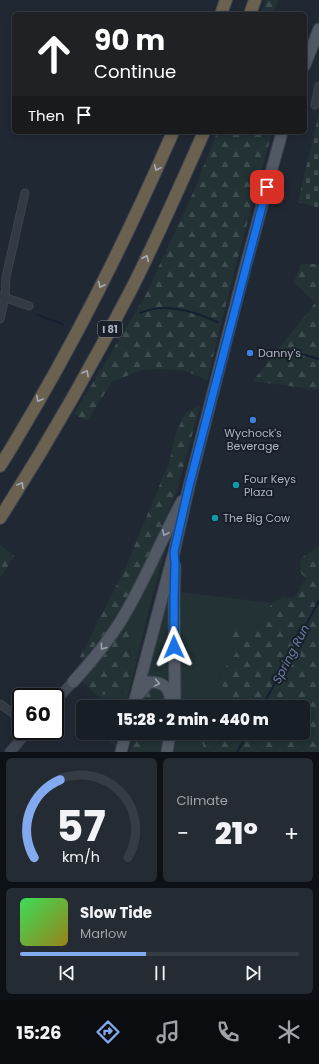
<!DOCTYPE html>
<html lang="en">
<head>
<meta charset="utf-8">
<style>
	:root { --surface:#181e26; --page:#252b32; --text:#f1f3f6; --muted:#9fa2a7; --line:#363c43; --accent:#83aaf1 }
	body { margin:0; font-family:Poppins,sans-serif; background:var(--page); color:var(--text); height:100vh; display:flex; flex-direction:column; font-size:15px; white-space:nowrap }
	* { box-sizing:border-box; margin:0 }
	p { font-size:13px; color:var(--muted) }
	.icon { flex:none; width:22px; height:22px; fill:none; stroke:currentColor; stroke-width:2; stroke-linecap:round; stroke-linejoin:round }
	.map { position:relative; height:752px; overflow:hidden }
	.sheet { display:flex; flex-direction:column; gap:6px; padding:6px; background:#0d1015; flex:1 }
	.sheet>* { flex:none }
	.hud { position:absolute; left:12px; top:12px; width:295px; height:122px; border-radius:6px; box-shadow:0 2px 6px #0003,0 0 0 1px var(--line); background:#202124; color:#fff; overflow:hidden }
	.speed { position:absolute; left:12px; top:688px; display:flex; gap:8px; font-size:20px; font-weight:700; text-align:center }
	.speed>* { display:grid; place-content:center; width:52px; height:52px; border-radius:50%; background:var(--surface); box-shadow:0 2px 6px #0003,0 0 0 1px var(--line); line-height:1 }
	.speed .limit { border:2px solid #111; border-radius:6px; background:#fff; color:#111 }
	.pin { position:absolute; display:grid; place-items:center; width:34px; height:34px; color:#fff; margin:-17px; border-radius:8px; box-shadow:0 2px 6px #0006 }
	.me { position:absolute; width:44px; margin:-22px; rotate:359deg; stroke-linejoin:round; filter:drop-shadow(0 0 3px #0008) }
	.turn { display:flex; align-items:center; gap:14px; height:84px; padding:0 16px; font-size:18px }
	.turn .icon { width:52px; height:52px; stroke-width:2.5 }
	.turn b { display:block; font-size:28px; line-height:34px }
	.then { display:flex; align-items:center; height:38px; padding:0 16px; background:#0003; gap:8px; font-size:15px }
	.big { font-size:30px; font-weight:800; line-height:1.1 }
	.sheet .card { flex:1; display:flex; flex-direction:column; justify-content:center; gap:6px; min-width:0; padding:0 14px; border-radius:6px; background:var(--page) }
	.sheet .dial { align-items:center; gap:0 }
	.dial svg { height:104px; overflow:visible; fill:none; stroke:var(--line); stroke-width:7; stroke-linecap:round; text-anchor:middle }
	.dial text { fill:var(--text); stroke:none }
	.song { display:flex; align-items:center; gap:12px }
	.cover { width:48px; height:48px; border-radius:6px; background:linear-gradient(135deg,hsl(130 70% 55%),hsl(50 70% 35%)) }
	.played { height:4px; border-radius:2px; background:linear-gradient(90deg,var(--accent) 45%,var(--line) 45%) }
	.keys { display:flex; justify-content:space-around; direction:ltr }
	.heat { display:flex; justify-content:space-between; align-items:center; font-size:22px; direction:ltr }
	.sheet .tiles { flex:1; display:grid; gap:6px; grid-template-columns:1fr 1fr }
	.card:last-child { grid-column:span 2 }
	.trip { position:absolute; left:76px; top:700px; width:234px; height:40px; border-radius:6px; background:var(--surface); box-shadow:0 2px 6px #0003,0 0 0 1px var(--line); font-weight:800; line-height:40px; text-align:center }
	.tab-bar { display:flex; height:64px; justify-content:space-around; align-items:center; background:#0a0c0f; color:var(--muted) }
	.tab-bar .icon { width:28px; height:28px }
	.tab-bar .on { color:var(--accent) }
	.tab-bar b { font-size:18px; color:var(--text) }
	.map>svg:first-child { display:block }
	.green { fill:#223235 }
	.forest { fill:url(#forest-firs) }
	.cemetery { fill:url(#cemetery-stones) }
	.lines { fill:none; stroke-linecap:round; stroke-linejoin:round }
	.stream { stroke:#151f30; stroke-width:2 }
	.minor-casing { stroke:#3c434e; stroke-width:9 }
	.secondary-casing { stroke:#3c434e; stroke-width:11 }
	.primary-casing { stroke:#3c434e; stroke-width:13 }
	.motorway-casing { stroke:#3e444f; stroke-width:14 }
	.minor { stroke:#333a44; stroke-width:7 }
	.secondary { stroke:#414957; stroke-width:9 }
	.primary { stroke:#515965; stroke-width:11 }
	.motorway { stroke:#6a6150; stroke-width:12 }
	.oneway { stroke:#a6acb7 }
	.oneway2 { stroke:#9ba2af }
	.route-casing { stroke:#114b97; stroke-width:10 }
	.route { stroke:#1a73e8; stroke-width:7 }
	.shop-dot { fill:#3f7fe0; stroke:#191f29; stroke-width:1.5 }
	.culture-dot { fill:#0f9aa8; stroke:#191f29; stroke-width:1.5 }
	.labels { text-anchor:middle; stroke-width:4; stroke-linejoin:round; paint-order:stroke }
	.shield { fill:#191f29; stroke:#818794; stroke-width:1 }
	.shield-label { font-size:10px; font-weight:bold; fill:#adb4c2 }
	.poi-label { font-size:11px; fill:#adb4c2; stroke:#191f29; text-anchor:start }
	.water-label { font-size:12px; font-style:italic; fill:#677e9f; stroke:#191f29 }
</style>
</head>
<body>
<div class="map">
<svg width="319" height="752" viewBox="0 0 319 752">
	<defs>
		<pattern id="forest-firs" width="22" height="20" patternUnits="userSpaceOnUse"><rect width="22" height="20" fill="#223235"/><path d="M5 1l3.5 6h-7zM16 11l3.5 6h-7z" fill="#3f4d51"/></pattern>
		<pattern id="cemetery-stones" width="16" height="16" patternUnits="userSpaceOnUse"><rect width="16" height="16" fill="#223235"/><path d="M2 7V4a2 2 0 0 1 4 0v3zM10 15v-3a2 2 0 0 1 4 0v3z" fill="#3f4d51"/></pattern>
	</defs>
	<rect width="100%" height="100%" fill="#202833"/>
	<!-- green -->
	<g class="green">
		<path d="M168 541 152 597 129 692 125 707H107V703L97 695 129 692 131 638 125 625 147 586Z"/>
		<path d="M171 587 169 641 170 679 148 676Z"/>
		<path d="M180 592 272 603 255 630 241 646 220 675 223 688 216 707H179L178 624Z"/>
		<path d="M109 733H119L115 746 111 743Z"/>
		<path d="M149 733H164L161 752H145Z"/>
		<path d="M177 733H205L202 741 204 750 203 752H174Z"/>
	</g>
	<!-- forest -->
	<g class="forest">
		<path d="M266 0H278L273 14H261Z"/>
		<path d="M217 132H272L234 272 207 381 196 375 181 370 157 369 139 371 112 382 87 421 74 414 144 298 194 191Z"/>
		<path d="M301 264H319V390L253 381 315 303 294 282Z"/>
		<path d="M200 406 176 494 160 531 134 588 110 628 82 661 80 657 124 571 170 460 175 435 186 412Z"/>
		<path d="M0 545 14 556 0 578Z"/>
		<path d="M319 546V752H203L204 750 202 741 205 733H303V707H216L223 688 220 675 241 646 228 638 234 627 255 630 272 603 283 597 294 598 306 578 300 572 301 558Z"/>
		<path d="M125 625 131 638 129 692 97 695 81 681 104 655Z"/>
		<path d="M155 687 164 694V707H142C145 698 145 690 155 687Z"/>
		<path d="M135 733H149L145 752H130Z"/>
	</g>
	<!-- cemetery -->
	<path class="cemetery" d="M319 113V208L298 202Z"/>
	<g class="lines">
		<!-- stream -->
		<g class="stream">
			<path d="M140 313C164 302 194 311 217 322"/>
			<path d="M37 315 63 324"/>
			<path d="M301 354 319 359"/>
			<path d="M262 707 319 601"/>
			<path d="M237 752 248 733"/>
		</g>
		<defs>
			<g id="minor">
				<path d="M315 105 319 86"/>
				<path d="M1 296 29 306"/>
				<path d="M0 319 5 297 6 277 25 193"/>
				<path d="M0 704 21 719"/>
			</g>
			<g id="secondary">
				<path d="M55 701 73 682"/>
				<path d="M10 752 28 731"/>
			</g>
			<g id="primary">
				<path d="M305 65 319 29"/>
				<path d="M175 566 174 602 175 707"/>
				<path d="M73 682C91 662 108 642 122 619 145 581 161 540 182 501"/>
				<path d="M139 694 149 682C165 682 170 688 171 704"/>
				<path d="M133 707 174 552 189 486 244 272 282 132"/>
				<path d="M121 752 126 733"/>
				<path d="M167 752 170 733"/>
			</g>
			<g id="motorway">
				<path d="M221 14 226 0"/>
				<path d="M250 14 255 0"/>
				<path d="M0 466C13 446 24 426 36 406 87 318 132 226 173 132"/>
				<path d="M0 518C48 443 92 366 133 286 158 236 181 184 204 132"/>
			</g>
		</defs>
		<!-- minor casing -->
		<use href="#minor" class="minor-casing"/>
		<!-- secondary casing -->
		<use href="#secondary" class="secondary-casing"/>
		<!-- primary casing -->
		<use href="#primary" class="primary-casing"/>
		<!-- motorway casing -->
		<use href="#motorway" class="motorway-casing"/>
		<!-- minor -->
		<use href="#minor" class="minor"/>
		<!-- secondary -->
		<use href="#secondary" class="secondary"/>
		<!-- primary -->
		<use href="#primary" class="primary"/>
		<!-- motorway -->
		<use href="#motorway" class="motorway"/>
	</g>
	<!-- one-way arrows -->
	<defs><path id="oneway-chevron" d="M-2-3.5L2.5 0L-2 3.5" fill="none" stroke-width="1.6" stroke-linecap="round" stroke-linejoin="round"/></defs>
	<g class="oneway">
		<use href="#oneway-chevron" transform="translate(157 168) rotate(114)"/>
		<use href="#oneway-chevron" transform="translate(146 258) rotate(-64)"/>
		<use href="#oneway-chevron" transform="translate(101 285) rotate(117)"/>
		<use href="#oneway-chevron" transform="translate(86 373) rotate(-61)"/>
		<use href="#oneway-chevron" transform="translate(39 399) rotate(120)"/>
		<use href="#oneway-chevron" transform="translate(21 485) rotate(-59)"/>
	</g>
	<g class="oneway2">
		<use href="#oneway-chevron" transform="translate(165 533) rotate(115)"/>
		<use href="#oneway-chevron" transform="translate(103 647) rotate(127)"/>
		<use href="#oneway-chevron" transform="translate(157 683) rotate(10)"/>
	</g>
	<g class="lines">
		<defs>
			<path id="route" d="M174 647V602L175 563 174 552 189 486 267 187"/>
		</defs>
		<!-- route casing -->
		<use href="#route" class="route-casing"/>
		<!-- route -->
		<use href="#route" class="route"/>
	</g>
	<!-- markers -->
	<g class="shop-dot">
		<circle cx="250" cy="353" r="4"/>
		<circle cx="253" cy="420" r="4"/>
	</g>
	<g class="culture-dot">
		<circle cx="236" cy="485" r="4"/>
		<circle cx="215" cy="518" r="4"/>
	</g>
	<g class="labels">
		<!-- shield labels -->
		<rect class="shield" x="98" y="321" width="24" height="16" rx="3"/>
		<g class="shield-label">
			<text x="110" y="333">I 81</text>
		</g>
		<!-- poi labels -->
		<g class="poi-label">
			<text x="258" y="357">Danny's</text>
			<text x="253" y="437" text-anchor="middle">Wychock's<tspan x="253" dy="13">Beverage</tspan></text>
			<text x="244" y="483">Four Keys<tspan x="244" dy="13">Plaza</tspan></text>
			<text x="223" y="522">The Big Cow</text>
		</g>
		<!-- water labels -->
		<g class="water-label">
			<text transform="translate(291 654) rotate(-62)" y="4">Spring Run</text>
		</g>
	</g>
</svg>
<div class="speed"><div class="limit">60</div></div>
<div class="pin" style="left:267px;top:187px;background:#d93025"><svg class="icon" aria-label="arrive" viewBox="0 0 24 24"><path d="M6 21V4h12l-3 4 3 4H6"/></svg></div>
<svg class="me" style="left:174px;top:647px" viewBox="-20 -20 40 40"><path d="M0-17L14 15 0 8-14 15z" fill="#1a73e8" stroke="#fff" stroke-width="4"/></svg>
<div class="trip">15:28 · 2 min · 440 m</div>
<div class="hud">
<div class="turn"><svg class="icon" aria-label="ahead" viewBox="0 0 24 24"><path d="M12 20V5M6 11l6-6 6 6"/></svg><div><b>90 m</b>Continue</div></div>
<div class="then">Then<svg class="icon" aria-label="arrive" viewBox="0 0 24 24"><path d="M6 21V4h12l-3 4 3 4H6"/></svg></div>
</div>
</div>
<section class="sheet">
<div class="tiles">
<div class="card dial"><svg viewBox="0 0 100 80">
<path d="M14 69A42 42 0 1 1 86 69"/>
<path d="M14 69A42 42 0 0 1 34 9" stroke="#83aaf1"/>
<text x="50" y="56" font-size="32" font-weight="700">57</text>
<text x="50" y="72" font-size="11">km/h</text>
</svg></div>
<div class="card"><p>Climate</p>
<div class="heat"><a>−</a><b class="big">21°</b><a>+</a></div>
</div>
<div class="card">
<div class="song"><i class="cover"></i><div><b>Slow Tide</b><p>Marlow</p></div></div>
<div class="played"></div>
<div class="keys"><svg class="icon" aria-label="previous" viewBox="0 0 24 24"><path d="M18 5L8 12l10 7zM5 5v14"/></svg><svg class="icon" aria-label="pause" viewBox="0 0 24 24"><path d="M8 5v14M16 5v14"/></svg><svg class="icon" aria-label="next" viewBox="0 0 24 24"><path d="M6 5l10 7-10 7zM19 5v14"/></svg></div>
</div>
</div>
</section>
<nav class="tab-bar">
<b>15:26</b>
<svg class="icon on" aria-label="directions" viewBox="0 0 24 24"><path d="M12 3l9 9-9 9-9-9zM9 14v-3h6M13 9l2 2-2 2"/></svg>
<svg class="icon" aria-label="music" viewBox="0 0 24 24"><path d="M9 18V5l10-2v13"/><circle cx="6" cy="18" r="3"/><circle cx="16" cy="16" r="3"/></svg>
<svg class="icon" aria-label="phone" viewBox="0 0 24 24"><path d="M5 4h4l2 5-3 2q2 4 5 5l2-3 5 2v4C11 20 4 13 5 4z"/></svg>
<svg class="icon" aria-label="climate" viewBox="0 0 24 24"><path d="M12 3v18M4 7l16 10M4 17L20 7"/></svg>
</nav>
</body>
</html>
